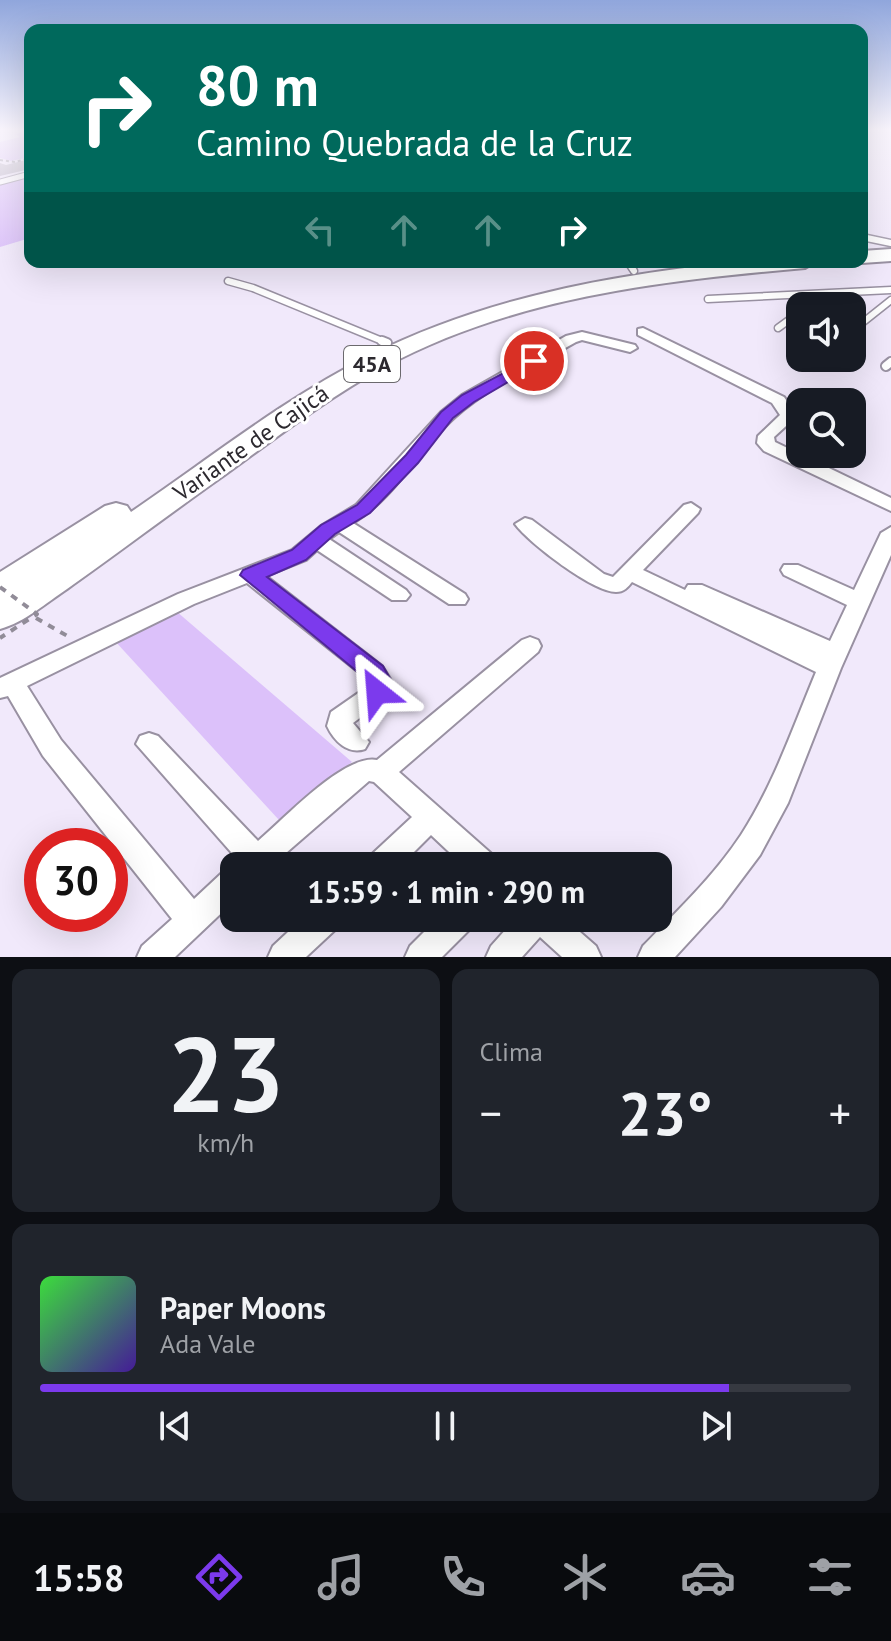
<!DOCTYPE html>
<html lang="es">
<head>
<meta charset="utf-8">
<style>
	:root { --surface:#171b24; --page:#20242c; --text:#f1f3f6; --muted:#9ea1a6; --line:#363941; --accent:#7c3aed }
	body { margin:0; font-family:"PT Sans",sans-serif; background:var(--page); color:var(--text); height:100vh; display:flex; flex-direction:column; font-size:30px; white-space:nowrap }
	* { box-sizing:border-box; margin:0 }
	p { font-size:26px; color:var(--muted) }
	.icon { flex:none; width:44px; height:44px; fill:none; stroke:currentColor; stroke-width:2; stroke-linecap:round; stroke-linejoin:round }
	.map { position:relative; height:957px; overflow:hidden }
	.sheet { display:flex; flex-direction:column; gap:12px; padding:12px; background:#0d0f14; flex:1 }
	.sheet>* { flex:none }
	.guide { position:absolute; left:24px; top:24px; width:844px; height:244px; border-radius:16px; box-shadow:0 8px 32px #0002; background:#00695c; color:#fff; overflow:hidden }
	.controls { position:absolute; left:786px; top:292px; display:grid; gap:16px }
	.controls a { display:grid; place-items:center; width:80px; height:80px; border-radius:16px; background:var(--surface); box-shadow:0 8px 32px #0002; font-size:40px }
	.speed { position:absolute; left:24px; top:828px; display:flex; gap:16px; font-size:40px; font-weight:700; text-align:center }
	.speed>* { display:grid; place-content:center; width:104px; height:104px; border-radius:50%; background:var(--surface); box-shadow:0 8px 32px #0002; line-height:1 }
	.speed .limit { border:12px solid #d22; background:#fff; color:#111 }
	.pin { position:absolute; display:grid; place-items:center; width:68px; height:68px; color:#fff; margin:-34px; border:4px solid #fff; border-radius:50%; box-shadow:0 2px 8px #0007 }
	.me { position:absolute; width:88px; margin:-44px; rotate:332deg; stroke-linejoin:round; filter:drop-shadow(0 0 6px #0008) }
	.turn { display:flex; align-items:center; gap:28px; height:168px; padding:0 40px; font-size:36px }
	.turn .icon { width:104px; height:104px; stroke-width:2.5 }
	.turn b { display:block; font-size:56px; line-height:68px }
	.lanes { display:flex; align-items:center; height:76px; padding:0 40px; background:#0003; justify-content:center; gap:40px; direction:ltr }
	.lanes .off { opacity:.35 }
	.big { font-size:60px; font-weight:600; line-height:1.1 }
	.sheet .widget { flex:1; display:flex; flex-direction:column; justify-content:center; gap:12px; min-width:0; padding:0 28px; border-radius:16px; background:var(--page) }
	.sheet .dial { align-items:center; gap:0 }
	.dial b { font-size:104px; line-height:1 }
	.song { display:flex; align-items:center; gap:24px }
	.cover { width:96px; height:96px; border-radius:12px; background:linear-gradient(135deg,hsl(120 70% 55%),hsl(260 70% 35%)) }
	.played { height:8px; border-radius:4px; background:linear-gradient(90deg,var(--accent) 85%,var(--line) 85%) }
	.keys { display:flex; justify-content:space-around; direction:ltr }
	.heat { display:flex; justify-content:space-between; align-items:center; font-size:44px; direction:ltr }
	.sheet .tiles { flex:1; display:grid; gap:12px; grid-template-columns:1fr 1fr }
	.widget:last-child { grid-column:span 2 }
	.trip { position:absolute; left:220px; top:852px; width:452px; height:80px; border-radius:16px; background:var(--surface); box-shadow:0 8px 32px #0002; font-weight:600; line-height:80px; text-align:center }
	.menu { display:flex; height:128px; justify-content:space-around; align-items:center; background:#090b0e; color:var(--muted) }
	.menu .icon { width:56px; height:56px }
	.menu .active { color:var(--accent) }
	.menu b { font-size:36px; color:var(--text) }
	.map>svg:first-child { display:block }
	.green { fill:#dcc1fa }
	.building { fill:#b9b1c2 }
	.lines { fill:none; stroke-linecap:round; stroke-linejoin:round }
	.service-far2-casing { stroke:#9991a2; stroke-width:7 }
	.service-far1-casing { stroke:#9991a2; stroke-width:9 }
	.service-casing { stroke:#9991a2; stroke-width:12 }
	.minor-casing { stroke:#9991a2; stroke-width:4 }
	.trunk-casing { stroke:#9991a2; stroke-width:4 }
	.path-far1 { stroke:#918c98; stroke-width:2; stroke-dasharray:3 3; stroke-linecap:butt }
	.path { stroke:#918c98; stroke-width:4; stroke-dasharray:7 7; stroke-linecap:butt }
	.service-far2 { stroke:#fff; stroke-width:5 }
	.service-far1 { stroke:#fff; stroke-width:6 }
	.service { stroke:#fff; stroke-width:8 }
	.minor { fill:#fff; fill-rule:evenodd }
	.trunk { fill:#fff; fill-rule:evenodd }
	.path-bridge { stroke:#918c98; stroke-width:4; stroke-dasharray:7 7; stroke-linecap:butt }
	.route { fill:#7c3aed; stroke:#51269a; stroke-width:2 }
	.labels { text-anchor:middle; stroke-width:6; stroke-linejoin:round; paint-order:stroke }
	.shield { fill:#fff; stroke:#6b696d; stroke-width:2 }
	.shield-label { font-size:22px; font-weight:bold; fill:#2c292f }
	.street-label { font-size:24px; fill:#2c292f; stroke:#fff }
</style>
</head>
<body>
<div class="map">
<svg width="891" height="957" viewBox="0 0 891 957">
	<rect width="100%" height="100%" fill="#f1e9fb"/>
	<!-- green -->
	<g class="green">
		<path d="M18 130H30V157L11 161 0 158V142L20 137 15 134 22 132Z"/>
		<path d="M30 177V238L0 247V185Z"/>
		<path d="M176 611 352 762 279 820 114 640Z"/>
	</g>
	<!-- building -->
	<path class="building" d="M30 159V169L0 176V163L6 165Z"/>
	<g class="lines">
		<defs>
			<path id="service-far2" d="M0 182 30 174"/>
			<g id="service-far1">
				<path d="M862 237 891 243"/>
				<path d="M628 262 634 271"/>
				<path d="M228 281 253 288 387 343"/>
				<path d="M708 299 891 290"/>
				<path d="M809 306 825 294"/>
				<path d="M778 328 800 312"/>
				<path d="M852 331 891 300"/>
			</g>
			<g id="service">
				<path d="M382 341 387 343"/>
				<path d="M886 366 891 362"/>
			</g>
			<g id="minor">
				<path d="M643 328 784 397 797 416 774 437 775 442 891 498V511L764 451 757 443 758 436 780 415 772 403 638 335V329Z"/>
				<path d="M582 332 635 345 637 348 630 352 582 340 576 342C536 365 490 386 455 417 418 450 396 497 353 523L465 594 468 599 465 604H449L339 532 329 539 406 590 410 595 406 600H392L317 550 306 560 266 576 382 666 392 682 385 699 353 723 369 742 365 749C348 755 334 741 327 726L331 712 367 687 366 678 247 583 194 604 27 686 61 740 194 899 224 871 234 867V901L175 957H137L142 946 172 919 43 756 8 696 0 698V678L178 594 292 550 321 526 356 505 441 412 462 395 566 336Z"/>
				<path d="M691 503 700 509 698 513 643 570 685 590 688 585H702L830 641 847 605 784 575 781 570 784 565H798L854 590 881 533 891 527V555L841 668 788 803 760 855 721 907 675 957H638L643 946C677 911 714 876 741 835 774 784 793 727 816 672L632 582C628 587 624 592 616 592 593 592 529 543 515 524L525 518 532 520 604 574 613 577 684 505Z"/>
				<path d="M530 637 538 640 541 646 538 652 399 772 494 856 498 866H464L431 835 400 866H366L370 856 412 817 374 782 369 781 271 866H236L238 860 136 744 140 736 149 733 158 736 258 841C283 820 345 753 377 760L522 640Z"/>
				<path d="M303 918H340L336 929 306 957H268L273 946Z"/>
				<path d="M438 918H474L470 929 442 957H405L410 946Z"/>
				<path d="M516 918H564L596 946 601 957H562L540 937 522 957H486L491 946Z"/>
			</g>
			<g id="trunk">
				<path d="M891 249V261L862 263 858 262H862V251Z"/>
				<path d="M736 262H815L805 268C660 281 514 297 384 367 326 399 273 440 219 479 168 515 118 553 67 589 46 603 25 622 0 629V572L105 506 116 503 127 506 131 512C209 459 285 398 369 356 484 298 610 275 736 262Z"/>
			</g>
		</defs>
		<!-- service-far2 casing -->
		<use href="#service-far2" class="service-far2-casing"/>
		<!-- service-far1 casing -->
		<use href="#service-far1" class="service-far1-casing"/>
		<!-- service casing -->
		<use href="#service" class="service-casing"/>
		<!-- minor casing -->
		<use href="#minor" class="minor-casing"/>
		<!-- trunk casing -->
		<use href="#trunk" class="trunk-casing"/>
		<!-- path-far1 -->
		<path class="path-far1" d="M0 160 15 162 30 158"/>
		<!-- path -->
		<path class="path" d="M36 618 71 638"/>
		<!-- service-far2 -->
		<use href="#service-far2" class="service-far2"/>
		<!-- service-far1 -->
		<use href="#service-far1" class="service-far1"/>
		<!-- service -->
		<use href="#service" class="service"/>
		<!-- minor -->
		<use href="#minor" class="minor"/>
		<!-- trunk -->
		<use href="#trunk" class="trunk"/>
		<!-- path-bridge -->
		<path class="path-bridge" d="M0 587 37 614 0 638"/>
	</g>
	<!-- sky -->
	<linearGradient id="sky" x2="0" y2="1"><stop stop-color="#90a6dc"/><stop offset="0.49" stop-color="#f9f5fd"/><stop offset="1" stop-color="#f9f5fd" stop-opacity="0"/></linearGradient>
	<rect width="891" height="264" fill="url(#sky)"/>
	<!-- route -->
	<path class="route" d="M534 357 539 358V364L474 402 453 418 418 463 370 513 335 534 306 560 267 577 383 666 392 682 385 699 377 702 368 699 365 692 368 682 366 679 240 575 243 570 292 550 321 525 357 505 406 455 441 412 462 395Z"/>
	<g class="labels">
		<!-- shield labels -->
		<rect class="shield" x="344" y="346" width="56" height="36" rx="6"/>
		<g class="shield-label">
			<text x="372" y="372">45A</text>
		</g>
		<!-- street labels -->
		<g class="street-label">
			<text transform="translate(251 443) rotate(-35)" y="8">Variante de Cajicá</text>
		</g>
	</g>
</svg>
<div class="controls">
<a><svg class="icon" aria-label="sound" viewBox="0 0 24 24"><path d="M4 9h4l5-4v14l-5-4H4zM17 9q2 3 0 6"/></svg></a>
<a><svg class="icon" aria-label="search" viewBox="0 0 24 24"><circle cx="10" cy="10" r="6"/><path d="M15 15l6 6"/></svg></a>
</div>
<div class="speed"><div class="limit">30</div></div>
<div class="pin" style="left:534px;top:361px;background:#d93025"><svg class="icon" aria-label="arrive" viewBox="0 0 24 24"><path d="M6 21V4h12l-3 4 3 4H6"/></svg></div>
<svg class="me" style="left:377px;top:692px" viewBox="-20 -20 40 40"><path d="M0-17L14 15 0 8-14 15z" fill="#7c3aed" stroke="#fff" stroke-width="4"/></svg>
<div class="trip">15:59 · 1 min · 290 m</div>
<div class="guide">
<div class="turn"><svg class="icon" aria-label="right" viewBox="0 0 24 24"><path d="M7 20v-9h11M14 6l5 5-5 5"/></svg><div><b>80 m</b>Camino Quebrada de la Cruz</div></div>
<div class="lanes"><svg class="icon off" aria-label="left" viewBox="0 0 24 24"><path d="M17 20v-9H6M10 6l-5 5 5 5"/></svg><svg class="icon off" aria-label="ahead" viewBox="0 0 24 24"><path d="M12 20V5M6 11l6-6 6 6"/></svg><svg class="icon off" aria-label="ahead" viewBox="0 0 24 24"><path d="M12 20V5M6 11l6-6 6 6"/></svg><svg class="icon" aria-label="right" viewBox="0 0 24 24"><path d="M7 20v-9h11M14 6l5 5-5 5"/></svg></div>
</div>
</div>
<section class="sheet">
<div class="tiles">
<div class="widget dial"><b>23</b><p>km/h</p></div>
<div class="widget"><p>Clima</p>
<div class="heat"><a>−</a><b class="big">23°</b><a>+</a></div>
</div>
<div class="widget">
<div class="song"><i class="cover"></i><div><b>Paper Moons</b><p>Ada Vale</p></div></div>
<div class="played"></div>
<div class="keys"><svg class="icon" aria-label="previous" viewBox="0 0 24 24"><path d="M18 5L8 12l10 7zM5 5v14"/></svg><svg class="icon" aria-label="pause" viewBox="0 0 24 24"><path d="M8 5v14M16 5v14"/></svg><svg class="icon" aria-label="next" viewBox="0 0 24 24"><path d="M6 5l10 7-10 7zM19 5v14"/></svg></div>
</div>
</div>
</section>
<nav class="menu">
<b>15:58</b>
<svg class="icon active" aria-label="directions" viewBox="0 0 24 24"><path d="M12 3l9 9-9 9-9-9zM9 14v-3h6M13 9l2 2-2 2"/></svg>
<svg class="icon" aria-label="music" viewBox="0 0 24 24"><path d="M9 18V5l10-2v13"/><circle cx="6" cy="18" r="3"/><circle cx="16" cy="16" r="3"/></svg>
<svg class="icon" aria-label="phone" viewBox="0 0 24 24"><path d="M5 4h4l2 5-3 2q2 4 5 5l2-3 5 2v4C11 20 4 13 5 4z"/></svg>
<svg class="icon" aria-label="climate" viewBox="0 0 24 24"><path d="M12 3v18M4 7l16 10M4 17L20 7"/></svg>
<svg class="icon" aria-label="car" viewBox="0 0 24 24"><path d="M5 17H2v-5l4-1 3-4h7l3 4 3 1v5h-3M9 17h6M6 11h13"/><circle cx="7" cy="17" r="2"/><circle cx="17" cy="17" r="2"/></svg>
<svg class="icon" aria-label="filters" viewBox="0 0 24 24"><path d="M4 7h16M4 17h16"/><circle cx="9" cy="7" r="2"/><circle cx="15" cy="17" r="2"/></svg>
</nav>
</body>
</html>
